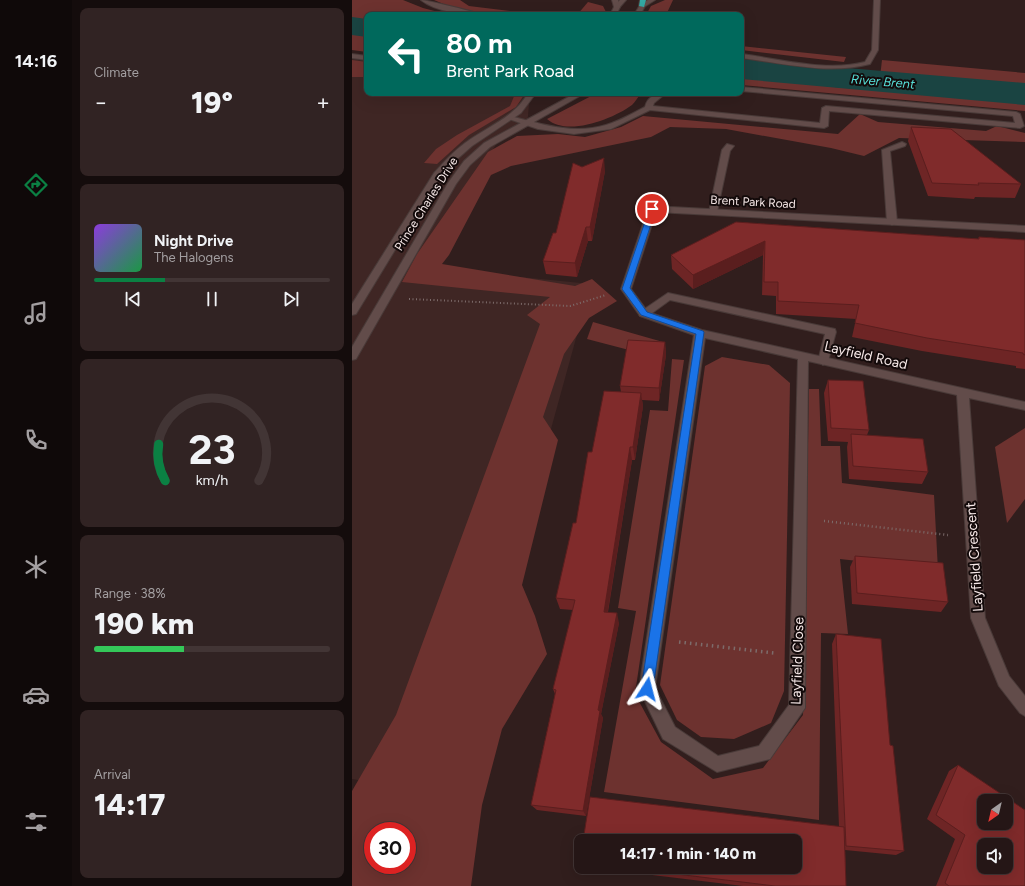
<!DOCTYPE html>
<html lang="en">
<head>
<meta charset="utf-8">
<style>
	:root { --surface:#251616; --page:#312323; --text:#f1f3f6; --muted:#a39fa1; --line:#423535; --accent:#0b8043 }
	body { margin:0; font-family:Figtree,sans-serif; background:var(--page); color:var(--text); height:100vh; display:flex; flex-direction:column; font-size:15px; white-space:nowrap }
	* { box-sizing:border-box; margin:0 }
	p { font-size:13px; color:var(--muted) }
	.icon { flex:none; width:22px; height:22px; fill:none; stroke:currentColor; stroke-width:2; stroke-linecap:round; stroke-linejoin:round }
	.map { position:relative; flex:1; overflow:hidden }
	.details { display:flex; flex-direction:column; gap:8px; padding:8px; background:#140c0c; width:280px }
	.details>* { flex:none }
	.hud { position:absolute; left:12px; top:12px; width:380px; height:84px; border-radius:8px; box-shadow:0 4px 16px #0002,0 0 0 1px var(--line); background:#00695c; color:#fff; overflow:hidden }
	.needle { width:26px; rotate:214deg }
	.tools { position:absolute; left:625px; top:794px; display:grid; gap:8px }
	.tools a { display:grid; place-items:center; width:36px; height:36px; border-radius:8px; background:var(--surface); box-shadow:0 4px 16px #0002,0 0 0 1px var(--line); font-size:20px }
	.speed { position:absolute; left:12px; top:822px; display:flex; gap:8px; font-size:20px; font-weight:700; text-align:center }
	.speed>* { display:grid; place-content:center; width:52px; height:52px; border-radius:50%; background:var(--surface); box-shadow:0 4px 16px #0002,0 0 0 1px var(--line); line-height:1 }
	.speed .limit { border:6px solid #d22; background:#fff; color:#111 }
	.pin { position:absolute; display:grid; place-items:center; width:34px; height:34px; color:#fff; margin:-17px; border:2px solid #fff; border-radius:50%; box-shadow:0 1px 4px #0007 }
	.me { position:absolute; width:44px; margin:-22px; rotate:9deg; stroke-linejoin:round; filter:drop-shadow(0 0 3px #0008) }
	.turn { display:flex; align-items:center; gap:14px; height:84px; padding:0 16px; font-size:18px }
	.turn .icon { width:52px; height:52px; stroke-width:2.5 }
	.turn b { display:block; font-size:28px; line-height:34px }
	.big { font-size:30px; font-weight:800; line-height:1.1 }
	.details .card { flex:1; display:flex; flex-direction:column; justify-content:center; gap:6px; min-width:0; padding:0 14px; border-radius:8px; background:var(--page) }
	.details .dial { align-items:center; gap:0 }
	.dial svg { height:104px; overflow:visible; fill:none; stroke:var(--line); stroke-width:7; stroke-linecap:round; text-anchor:middle }
	.dial text { fill:var(--text); stroke:none }
	.song { display:flex; align-items:center; gap:12px }
	.cover { width:48px; height:48px; border-radius:6px; background:linear-gradient(135deg,hsl(270 70% 55%),hsl(140 70% 35%)) }
	.played { height:4px; border-radius:2px; background:linear-gradient(90deg,var(--accent) 30%,var(--line) 30%) }
	.keys { display:flex; justify-content:space-around; direction:ltr }
	.heat { display:flex; justify-content:space-between; align-items:center; font-size:22px; direction:ltr }
	.charge { height:6px; border-radius:3px; background:linear-gradient(90deg,#34c759 38%,var(--line) 0) }
	.trip { position:absolute; left:222px; top:834px; width:228px; height:40px; border-radius:8px; background:var(--surface); box-shadow:0 4px 16px #0002,0 0 0 1px var(--line); font-weight:800; line-height:40px; text-align:center }
	main { display:flex; flex:1; min-height:0 }
	.tabs { display:flex; flex-direction:column; width:72px; justify-content:space-around; align-items:center; background:#0f0909; color:var(--muted) }
	.tabs .icon { width:28px; height:28px }
	.tabs .on { color:var(--accent) }
	.tabs b { font-size:18px; color:var(--text) }
	.map>svg:first-child { display:block }
	.built { fill:#3f2624 }
	.green { fill:#6d322f; fill-rule:evenodd }
	.lines { fill:none; stroke-linecap:round; stroke-linejoin:round }
	.river { fill:#1a4442; fill-rule:evenodd }
	.lane-casing { stroke:#493a38; stroke-width:2 }
	.street-casing { stroke:#493a38; stroke-width:2 }
	.highway-casing { stroke:#493a38; stroke-width:2 }
	.path-far2 { stroke:#7d6c6b; stroke-width:2; stroke-dasharray:1 2.5; stroke-linecap:butt }
	.path-far1 { stroke:#7d6c6b; stroke-width:2.5; stroke-dasharray:1 3; stroke-linecap:butt }
	.path { stroke:#7d6c6b; stroke-width:3.5; stroke-dasharray:1.5 4; stroke-linecap:butt }
	.lane { fill:#624c4a; fill-rule:evenodd }
	.street { fill:#624c4a; fill-rule:evenodd }
	.highway { fill:#33a7a2; fill-rule:evenodd }
	.wall { fill:#6e2525 }
	.shaded-wall { fill:#5a1e1e }
	.building { fill:#802b2b; stroke:#5a1e1e; fill-rule:evenodd }
	.route { fill:#1a73e8; stroke:#114b97 }
	.labels { text-anchor:middle; stroke-width:4; stroke-linejoin:round; paint-order:stroke }
	.far-street-label { font-size:12px; fill:#f7e9e8; stroke:#130a0a }
	.far-water-label { font-size:13px; font-style:italic; fill:#57dfd8; stroke:#130a0a }
	.street-label { font-size:14px; fill:#f7e9e8; stroke:#130a0a }
</style>
</head>
<body>
<main>
<nav class="tabs">
<b>14:16</b>
<svg class="icon on" aria-label="directions" viewBox="0 0 24 24"><path d="M12 3l9 9-9 9-9-9zM9 14v-3h6M13 9l2 2-2 2"/></svg>
<svg class="icon" aria-label="music" viewBox="0 0 24 24"><path d="M9 18V5l10-2v13"/><circle cx="6" cy="18" r="3"/><circle cx="16" cy="16" r="3"/></svg>
<svg class="icon" aria-label="phone" viewBox="0 0 24 24"><path d="M5 4h4l2 5-3 2q2 4 5 5l2-3 5 2v4C11 20 4 13 5 4z"/></svg>
<svg class="icon" aria-label="climate" viewBox="0 0 24 24"><path d="M12 3v18M4 7l16 10M4 17L20 7"/></svg>
<svg class="icon" aria-label="car" viewBox="0 0 24 24"><path d="M5 17H2v-5l4-1 3-4h7l3 4 3 1v5h-3M9 17h6M6 11h13"/><circle cx="7" cy="17" r="2"/><circle cx="17" cy="17" r="2"/></svg>
<svg class="icon" aria-label="filters" viewBox="0 0 24 24"><path d="M4 7h16M4 17h16"/><circle cx="9" cy="7" r="2"/><circle cx="15" cy="17" r="2"/></svg>
</nav>
<section class="details">
<div class="card"><p>Climate</p>
<div class="heat"><a>−</a><b class="big">19°</b><a>+</a></div>
</div>
<div class="card">
<div class="song"><i class="cover"></i><div><b>Night Drive</b><p>The Halogens</p></div></div>
<div class="played"></div>
<div class="keys"><svg class="icon" aria-label="previous" viewBox="0 0 24 24"><path d="M18 5L8 12l10 7zM5 5v14"/></svg><svg class="icon" aria-label="pause" viewBox="0 0 24 24"><path d="M8 5v14M16 5v14"/></svg><svg class="icon" aria-label="next" viewBox="0 0 24 24"><path d="M6 5l10 7-10 7zM19 5v14"/></svg></div>
</div>
<div class="card dial"><svg viewBox="0 0 100 80">
<path d="M14 69A42 42 0 1 1 86 69"/>
<path d="M14 69A42 42 0 0 1 9 41" stroke="#0b8043"/>
<text x="50" y="56" font-size="32" font-weight="700">23</text>
<text x="50" y="72" font-size="11">km/h</text>
</svg></div>
<div class="card"><p>Range · 38%</p><b class="big">190 km</b><div class="charge"></div></div>
<div class="card"><p>Arrival</p><b class="big">14:17</b></div>
</section>
<div class="map">
<svg width="673" height="886" viewBox="0 0 673 886">
	<rect width="100%" height="100%" fill="#311e1d"/>
	<!-- built -->
	<path class="built" d="M0 56 15 58V93H178L175 127 145 143 66 267 239 284 98 795 0 779Z"/>
	<!-- green -->
	<g class="green">
		<path d="M0 0H51L71 8 98 15H15V22L0 21Z"/>
		<path d="M82 0H108L117 6 192 15C156 15 115 16 82 0Z"/>
		<path d="M313 0H321L314 15H294L299 6Z"/>
		<path d="M236 2 251 6 255 14 225 15Z"/>
		<path d="M0 31 15 33V52L0 50Z"/>
		<path d="M389 46 494 57 492 62 389 50Z"/>
		<path d="M0 60 15 62V77H0Z"/>
		<path d="M530 60 673 73V90L528 77Z"/>
		<path d="M389 77 482 87 673 103V111L389 85Z"/>
		<path d="M162 93H171L172 95 164 107 117 135 85 164 72 163 84 149 105 135 158 106 163 94Z"/>
		<path d="M245 93H289C286 97 283 102 280 105 261 119 215 137 195 119Z"/>
		<path d="M508 114 526 122 634 131 645 126 673 133V142L547 138 512 156 479 148 374 129 318 127 299 137 159 166 139 175 97 255 90 264 223 286 240 279 265 301 237 318 212 354 191 417 206 440 170 585 183 616 195 654 150 729 130 805 119 886H0V791L44 715 188 324 175 315 198 297 50 282 65 254 136 152 165 136 206 134 233 137 269 127 291 116 486 134ZM21 831H55V865H21Z"/>
		<path d="M241 322 311 342 277 350 235 339Z"/>
		<path d="M370 357 417 365 438 383 432 691 419 723 382 739 349 737 325 720 308 685 353 366Z"/>
		<path d="M320 359 332 360 283 694 309 742 361 779 411 768 451 715 457 389H467L469 446H488L490 483 582 495 586 570 488 559 496 634 469 633 467 820 252 792 284 611 266 608 298 410 316 411Z"/>
		<path d="M673 428V499L655 523 643 447Z"/>
	</g>
	<g class="lines">
		<!-- river -->
		<g class="river">
			<path d="M0 17 15 19V37L0 35Z"/>
			<path d="M389 59 673 83V105L389 79Z"/>
		</g>
		<defs>
			<g id="lane">
				<path d="M268 0H274L267 8H263L262 7Z"/>
				<path d="M296 0H303L292 7H288V5Z"/>
				<path d="M522 0H528L526 50 518 64C476 75 431 63 389 58V54C429 59 474 72 513 62L520 50Z"/>
				<path d="M389 87 664 112 668 114 672 126 668 128 477 111 476 126 472 128 298 110 259 129 222 134 186 129 154 118 158 116C190 124 221 135 254 125 268 121 281 113 293 107 295 97 304 93 314 93L302 103 301 106 468 123 470 108 474 106 663 123 661 116 389 91Z"/>
				<path d="M550 142 554 144 553 146 538 151 545 222 540 225 535 222 530 150Z"/>
				<path d="M375 144 382 146 378 151 365 212 361 215 357 212 370 150Z"/>
				<path d="M316 293 483 329 484 332 476 361 471 365 466 361 473 334 318 300 296 316H288L287 314 288 312Z"/>
			</g>
			<g id="street">
				<path d="M69 0C74 0 128 13 131 15 112 15 84 12 69 0Z"/>
				<path d="M260 0H266L268 7 264 15H258L262 7Z"/>
				<path d="M288 5 293 6 288 15H282Z"/>
				<path d="M0 54 15 56V60L0 58Z"/>
				<path d="M176 93H184L169 113 120 146 95 168 77 194 4 314 0 315V304L82 173C92 162 102 151 113 143 136 126 162 118 176 93Z"/>
				<path d="M224 93H233L138 147 118 165 104 184 4 359 0 360V347L96 183 112 161 132 143Z"/>
				<path d="M300 206 673 226V232L304 212 279 289 296 312 350 330 673 402V410L617 398 633 618 657 676 673 696V716L668 713 647 686 619 618 605 395 456 361 453 708 418 759 365 772 311 739 287 689 342 335 288 316 269 289 296 209ZM353 338 446 359 437 705 407 746 366 756 323 727 303 688Z"/>
			</g>
			<path id="highway" d="M288 0H294L292 7 287 6Z"/>
		</defs>
		<!-- lane casing -->
		<use href="#lane" class="lane-casing"/>
		<!-- street casing -->
		<use href="#street" class="street-casing"/>
		<!-- highway casing -->
		<use href="#highway" class="highway-casing"/>
		<!-- path-far2 -->
		<path class="path-far2" d="M57 299 218 306 254 295"/>
		<!-- path-far1 -->
		<path class="path-far1" d="M472 521 596 535"/>
		<!-- path -->
		<path class="path" d="M327 642 422 653"/>
		<!-- lane -->
		<use href="#lane" class="lane"/>
		<!-- street -->
		<use href="#street" class="street"/>
		<!-- highway -->
		<use href="#highway" class="highway"/>
	</g>
	<!-- wall -->
	<g class="wall">
		<path d="M559 127 669 184 663 198 623 197 622 199 576 196 556 141Z"/>
		<path d="M230 167 253 171 240 241H236L225 277 194 274 191 261 204 233Z"/>
		<path d="M384 222 626 239 627 237 673 240V369L664 368V366L570 351 500 337 504 319 424 314V296L410 295 411 255 341 289 320 269 319 255Z"/>
		<path d="M313 342 314 355 307 401 290 400 291 406 283 460H280L256 612 267 623 249 714 251 718 234 816 185 810 179 805 203 694 201 689 221 610 208 609 204 598 224 523 240 452 269 392 268 386Z"/>
		<path d="M476 380 517 430 515 435 576 472 570 484 497 479 495 447 496 442 476 441 472 393Z"/>
		<path d="M503 556 596 602 589 612 500 604 498 567Z"/>
		<path d="M484 634 538 745 552 851 544 855 493 850 494 886H391L234 867H443L487 827 480 644Z"/>
		<path d="M606 765 673 886H584L603 839 575 819 597 771Z"/>
	</g>
	<!-- shaded-wall -->
	<g class="shaded-wall">
		<path d="M252 158 253 171 240 241 238 227Z"/>
		<path d="M234 227 236 241 225 277 223 263Z"/>
		<path d="M413 241 411 255 341 289V275Z"/>
		<path d="M313 342 314 355 307 401V388Z"/>
		<path d="M289 393 291 406 283 460 281 447Z"/>
		<path d="M278 447 280 460 254 622 252 612Z"/>
		<path d="M265 613 267 623 249 714 251 718 234 816 231 811 246 710Z"/>
	</g>
	<!-- building -->
	<g class="building">
		<path d="M559 127 599 129 669 184 626 183 627 185 580 183Z"/>
		<path d="M252 158 238 227H234L223 263 191 261 201 233H204L221 163 230 167Z"/>
		<path d="M384 222 627 239V237L673 240V355L671 354V353L575 338 503 323 507 305 426 301V282H412L413 241 341 275 319 255Z"/>
		<path d="M276 340 313 342 307 388 268 386Z"/>
		<path d="M476 380 511 381 517 430 479 428Z"/>
		<path d="M252 391 289 393 281 447H278L252 612 265 613 246 710 248 711 231 811 179 805 204 690 201 689 223 600 204 598 221 523H224L236 452H240Z"/>
		<path d="M499 434 571 439 576 472 501 466Z"/>
		<path d="M503 556 591 563 596 602 505 593Z"/>
		<path d="M484 634 529 639 538 745 541 746 552 851 494 846Z"/>
		<path d="M606 765 673 810V886H597L593 883 613 835 584 815ZM632 801H654V823H632ZM632 845H654V867H632Z"/>
		<path d="M238 797 492 827 494 886H423L266 867H443V841H231Z"/>
		<path d="M229 852V863L227 862Z"/>
	</g>
	<!-- route -->
	<path class="route" d="M298 207 304 209 278 288 295 312 351 331 352 332 301 689 299 693 295 695 291 693 289 689 344 334 289 315 270 289Z"/>
	<g class="labels">
		<!-- far-street labels -->
		<g class="far-street-label">
			<text transform="translate(401 202) rotate(3)" y="4">Brent Park Road</text>
			<text transform="translate(74 204) rotate(-58)" y="4">Prince Charles Drive</text>
		</g>
		<!-- far-water labels -->
		<g class="far-water-label">
			<text transform="translate(531 81) rotate(5)" y="5">River Brent</text>
		</g>
		<!-- street labels -->
		<g class="street-label">
			<text transform="translate(514 355) rotate(13)" y="5">Layfield Road</text>
			<text transform="translate(622 557) rotate(-94)" y="5">Layfield Crescent</text>
			<text transform="translate(445 661) rotate(-88)" y="5">Layfield Close</text>
		</g>
	</g>
</svg>
<div class="tools">
<a><svg class="needle" viewBox="-14 -14 28 28"><path d="M0-13l5 13h-10z" fill="#e53935"/><path d="M0 13l5-13h-10z" fill="#a39fa1"/></svg></a>
<a><svg class="icon" aria-label="sound" viewBox="0 0 24 24"><path d="M4 9h4l5-4v14l-5-4H4zM17 9q2 3 0 6"/></svg></a>
</div>
<div class="speed"><div class="limit">30</div></div>
<div class="pin" style="left:300px;top:209px;background:#d93025"><svg class="icon" aria-label="arrive" viewBox="0 0 24 24"><path d="M6 21V4h12l-3 4 3 4H6"/></svg></div>
<svg class="me" style="left:295px;top:689px" viewBox="-20 -20 40 40"><path d="M0-17L14 15 0 8-14 15z" fill="#1a73e8" stroke="#fff" stroke-width="4"/></svg>
<div class="trip">14:17 · 1 min · 140 m</div>
<div class="hud">
<div class="turn"><svg class="icon" aria-label="left" viewBox="0 0 24 24"><path d="M17 20v-9H6M10 6l-5 5 5 5"/></svg><div><b>80 m</b>Brent Park Road</div></div>
</div>
</div>
</main>
</body>
</html>
